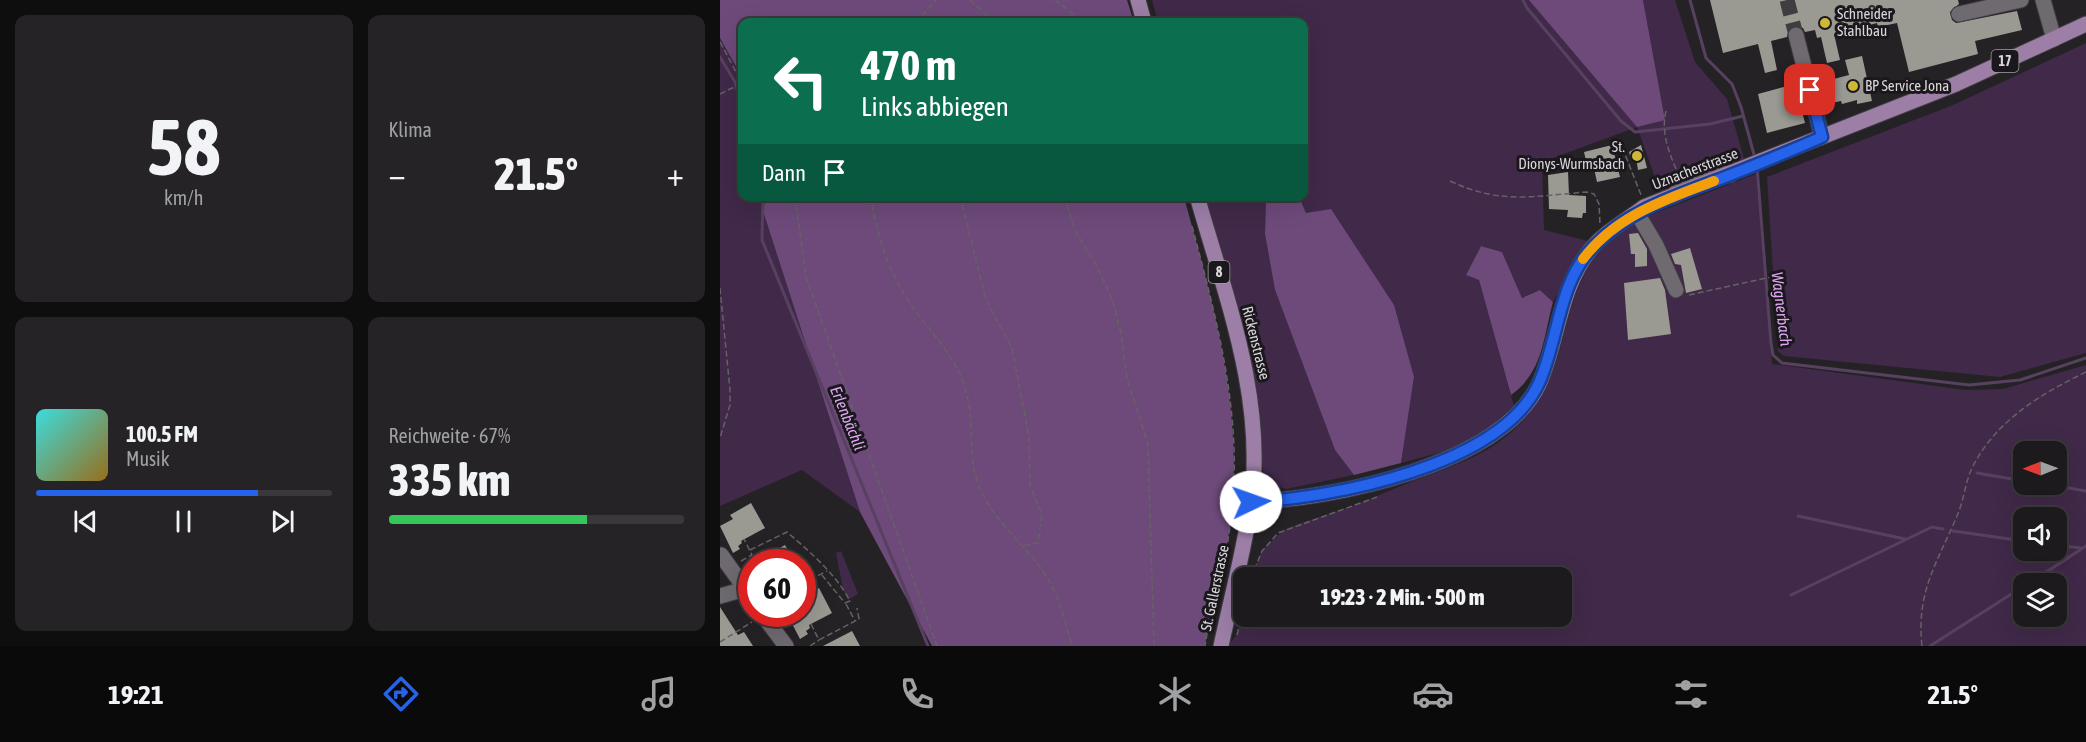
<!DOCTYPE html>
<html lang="de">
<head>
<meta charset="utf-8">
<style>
	:root { --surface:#1c1a1c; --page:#252325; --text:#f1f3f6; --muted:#a0a1a3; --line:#3a383b; --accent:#2563eb }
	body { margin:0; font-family:"Asap Condensed",sans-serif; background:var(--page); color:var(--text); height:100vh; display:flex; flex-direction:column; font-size:22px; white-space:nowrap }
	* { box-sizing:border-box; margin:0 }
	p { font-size:20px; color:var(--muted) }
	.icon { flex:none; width:33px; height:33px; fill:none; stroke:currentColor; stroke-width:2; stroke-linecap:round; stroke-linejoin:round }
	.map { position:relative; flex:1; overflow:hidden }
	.drawer { display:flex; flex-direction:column; gap:15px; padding:15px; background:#0f0e0f; width:720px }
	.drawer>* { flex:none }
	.top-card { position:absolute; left:18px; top:18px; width:570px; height:183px; border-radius:12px; box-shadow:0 6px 24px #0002,0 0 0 2px var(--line); background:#0b6e4f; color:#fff; overflow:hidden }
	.needle { width:39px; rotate:269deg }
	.buttons { position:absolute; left:1293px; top:441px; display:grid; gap:12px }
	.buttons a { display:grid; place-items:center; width:54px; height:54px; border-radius:12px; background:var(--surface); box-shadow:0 6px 24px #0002,0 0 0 2px var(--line); font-size:30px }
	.speed { position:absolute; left:18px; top:549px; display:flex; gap:12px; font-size:30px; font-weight:700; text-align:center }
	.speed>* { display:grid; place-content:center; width:78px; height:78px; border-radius:50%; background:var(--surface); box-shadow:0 6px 24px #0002,0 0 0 2px var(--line); line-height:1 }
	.speed .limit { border:9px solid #d22; background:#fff; color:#111 }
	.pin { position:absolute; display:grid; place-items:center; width:51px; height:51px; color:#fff; margin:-26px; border-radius:12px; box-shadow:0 3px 9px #0006 }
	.me { position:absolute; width:66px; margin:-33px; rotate:87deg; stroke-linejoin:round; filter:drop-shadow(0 0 4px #0008) }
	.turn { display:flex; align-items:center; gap:21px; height:126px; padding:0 24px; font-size:27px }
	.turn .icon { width:78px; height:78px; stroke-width:2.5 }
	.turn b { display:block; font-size:42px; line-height:51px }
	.then { display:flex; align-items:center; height:57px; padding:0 24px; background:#0003; gap:12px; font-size:22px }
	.big { font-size:45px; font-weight:800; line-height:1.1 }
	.drawer .card { flex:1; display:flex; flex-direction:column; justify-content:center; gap:9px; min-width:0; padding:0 21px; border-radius:12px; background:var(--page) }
	.drawer .dial { align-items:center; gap:0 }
	.dial b { font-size:78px; line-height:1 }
	.song { display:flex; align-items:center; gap:18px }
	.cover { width:72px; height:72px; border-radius:9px; background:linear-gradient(135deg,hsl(180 70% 55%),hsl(40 70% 35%)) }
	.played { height:6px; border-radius:3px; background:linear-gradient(90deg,var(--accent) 75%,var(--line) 75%) }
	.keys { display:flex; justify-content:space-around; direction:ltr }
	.heat { display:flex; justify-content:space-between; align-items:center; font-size:33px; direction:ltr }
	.charge { height:9px; border-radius:4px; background:linear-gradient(90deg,#34c759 67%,var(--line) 0) }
	.drawer .tiles { flex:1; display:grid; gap:15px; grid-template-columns:repeat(2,1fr) }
	.trip { position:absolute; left:513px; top:567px; width:339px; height:60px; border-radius:12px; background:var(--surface); box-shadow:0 6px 24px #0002,0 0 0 2px var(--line); font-weight:800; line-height:60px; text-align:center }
	.dock { display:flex; height:96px; justify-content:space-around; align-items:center; background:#0b0a0b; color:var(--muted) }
	.dock .icon { width:42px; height:42px }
	.dock .selected { color:var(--accent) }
	.dock b { font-size:27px; color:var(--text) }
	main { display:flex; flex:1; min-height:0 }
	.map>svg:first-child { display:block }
	.green { fill:#402949; fill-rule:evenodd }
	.forest { fill:#6d4a7a }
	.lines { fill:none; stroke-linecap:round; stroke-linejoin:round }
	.stream { stroke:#584160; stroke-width:3 }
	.building { fill:#9a9992 }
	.minor-tunnel { stroke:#403d41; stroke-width:15; stroke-dasharray:15 8; stroke-linecap:butt }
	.minor-casing { stroke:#3f3c40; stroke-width:17 }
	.major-casing { stroke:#3f3c40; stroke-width:17 }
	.path { stroke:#656266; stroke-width:1.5; stroke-dasharray:6 3; stroke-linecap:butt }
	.minor { stroke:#6e6a70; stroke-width:15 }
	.major { stroke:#9c7ea7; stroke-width:15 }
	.route-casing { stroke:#184099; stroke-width:15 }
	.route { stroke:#2563eb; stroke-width:10 }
	.slow { stroke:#f59e0b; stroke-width:10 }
	.poi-dot { fill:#cfb837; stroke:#1b181d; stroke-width:2 }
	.labels { text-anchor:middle; stroke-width:6; stroke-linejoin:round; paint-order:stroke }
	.shield { fill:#1b181d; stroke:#a19ea1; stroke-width:1.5 }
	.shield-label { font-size:14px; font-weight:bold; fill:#dad7da }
	.poi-label { font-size:15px; fill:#dad7da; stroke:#1b181d; text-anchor:start }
	.street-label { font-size:15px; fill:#dad7da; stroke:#1b181d }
	.water-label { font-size:16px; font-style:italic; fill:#dea9f2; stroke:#1b181d }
</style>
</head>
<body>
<main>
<section class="drawer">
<div class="tiles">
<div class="card dial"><b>58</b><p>km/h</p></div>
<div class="card"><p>Klima</p>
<div class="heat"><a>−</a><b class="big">21.5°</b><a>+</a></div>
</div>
<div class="card">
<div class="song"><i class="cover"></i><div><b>100.5 FM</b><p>Musik</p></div></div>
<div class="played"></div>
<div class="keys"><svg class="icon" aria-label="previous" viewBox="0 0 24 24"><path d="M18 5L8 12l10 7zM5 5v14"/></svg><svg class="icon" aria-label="pause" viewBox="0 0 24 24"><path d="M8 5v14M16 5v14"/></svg><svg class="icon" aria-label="next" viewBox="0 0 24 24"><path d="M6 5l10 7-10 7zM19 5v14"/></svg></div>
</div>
<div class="card"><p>Reichweite · 67%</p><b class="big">335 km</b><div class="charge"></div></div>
</div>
</section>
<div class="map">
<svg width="1366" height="646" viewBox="0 0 1366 646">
	<rect width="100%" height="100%" fill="#252226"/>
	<!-- green -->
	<g class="green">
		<path d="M432 0H809L945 120 923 0H955L975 62 1007 99 1025 162 1016 167 960 177 941 194 917 127 822 162 824 230 868 241 833 302 820 290 802 298 782 252 761 246 746 275 759 280 794 406 748 445 681 463 694 377 586 213 579 197 584 196V22H438Z"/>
		<path d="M0 38 22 77V196L49 197 42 208 140 512 82 470 0 506Z"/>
		<path d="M1366 43V353L1280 377 1064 356 1058 351 1047 177 1233 105Z"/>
		<path d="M1036 174 1052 364 1246 390 1283 389 1366 365V646H508L518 633 523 606 524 616H842V578L531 577 542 550 564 530C583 521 604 516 624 509 651 499 677 487 704 477 744 462 780 449 808 415 862 349 829 272 920 219ZM1304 452H1336V484H1304ZM1304 518H1336V550H1304ZM1304 584H1336V616H1304Z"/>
		<path d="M484 197H546L545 234 555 290 615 450 634 475 566 489 546 483C538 456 542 429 538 401 527 332 503 264 484 197Z"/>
		<path d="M121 551 138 594 128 600 123 589 116 553Z"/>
	</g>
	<!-- forest -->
	<g class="forest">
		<path d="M0 0H407L414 22H22V77L0 38Z"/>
		<path d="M809 0H923L945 120 917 127Z"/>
		<path d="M49 197H464C493 304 525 412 510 525 505 566 491 605 485 646H212L140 512 42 208Z"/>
		<path d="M546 197H579L586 213 611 209 674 305 694 377 681 463 634 475 615 450 555 290 545 234Z"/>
		<path d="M761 246 782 252 802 298 820 290 833 302C823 339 823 372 791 395L759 280 746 275Z"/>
	</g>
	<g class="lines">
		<!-- stream -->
		<g class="stream">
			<path d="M803 0 807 8 901 121 915 132 990 124 1023 116"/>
			<path d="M970 0 986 58 1012 84 1021 107 1035 158"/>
			<path d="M0 57 15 82 22 106"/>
			<path d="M1037 167 1051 343 1053 355 1062 363 1249 385 1300 380 1366 358"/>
			<path d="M43 196 42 240 208 646"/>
			<path d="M1257 473 1304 481"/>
			<path d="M1326 484 1366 491"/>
			<path d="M1078 516 1185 539"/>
			<path d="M1233 531 1304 541"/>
			<path d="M1336 545 1361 548"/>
			<path d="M1308 584 1366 546"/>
			<path d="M1071 595 1212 527 1223 529"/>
			<path d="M1210 646 1304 586"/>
		</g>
	</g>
	<!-- building -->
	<g class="building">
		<path d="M990 0H1238L1239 4 1230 12 1232 20 1236 23 1297 11 1302 30 1255 41 1258 54 1189 72 1177 23 1158 27 1157 23 1114 34 1120 60 1107 63 1101 37 1097 38 1095 30 1085 32 1083 28 1074 25 1069 28 1067 37 1051 41 1057 70 1045 73 1038 44 1003 53Z"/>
		<path d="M1142 56 1152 101 1137 104V100L1122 104 1121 101 1106 104 1102 82 1129 75 1125 60Z"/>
		<path d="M1075 84 1085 123 1047 133 1038 94Z"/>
		<path d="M892 145 900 177 877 182 873 164 867 165 864 152Z"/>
		<path d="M921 145 927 168 918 170 916 158 911 159 909 152Z"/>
		<path d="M848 172 849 195 866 196V213H863L862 218 847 217 848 210 829 209 828 175Z"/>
		<path d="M918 233 927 249V266L915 267V254H911L909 234Z"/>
		<path d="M970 248 982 289 966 293 961 265 955 264 951 254Z"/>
		<path d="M940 278 945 290 951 334 908 340 904 283Z"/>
		<path d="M31 503 45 528 21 541 22 543 18 546 20 549 13 553 0 526 13 519 10 515Z"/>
		<path d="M65 545 74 562H47L43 557Z"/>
		<path d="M99 588 112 613 89 625 90 628 86 631 88 634 80 639 67 614H82V597Z"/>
		<path d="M0 607 18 635 24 632 33 646H0Z"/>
		<path d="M132 631 140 646H103Z"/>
	</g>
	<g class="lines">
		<!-- minor-tunnel -->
		<path class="minor-tunnel" d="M1067 0 1076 35"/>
		<defs>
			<g id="minor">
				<path d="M1323 0 1334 39"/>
				<path d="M1239 14 1301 0"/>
				<path d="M1076 35 1102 137"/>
				<path d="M954 196 963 180 993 169 1010 175"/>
				<path d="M917 213 936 245 956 290"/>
				<path d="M1 555 32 598"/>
				<path d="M0 596 25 589"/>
				<path d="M42 614 66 646"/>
			</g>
			<g id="major">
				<path d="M418 0 424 22"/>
				<path d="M477 196C505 295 546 399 531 503 524 551 511 599 501 646"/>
				<path d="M531 502C613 499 781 465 819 384 839 339 839 288 871 249 886 231 906 221 924 207L1236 84 1366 24"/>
			</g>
		</defs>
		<!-- minor casing -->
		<use href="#minor" class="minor-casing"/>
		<!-- major casing -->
		<use href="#major" class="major-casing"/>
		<!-- path -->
		<g class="path">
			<path d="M250 0 274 22"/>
			<path d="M335 0 364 22"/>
			<path d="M196 22 216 0"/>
			<path d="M0 42 22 83"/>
			<path d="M0 94 12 88H22"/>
			<path d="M946 111C941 131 948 150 956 169"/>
			<path d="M899 139 921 195"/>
			<path d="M730 181C781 205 813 196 867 192L874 194 879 204 880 224"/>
			<path d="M75 196 86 277 217 646"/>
			<path d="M150 196C158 235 167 270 190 303 209 331 237 357 246 391 257 431 243 462 267 502 284 531 313 552 329 581 340 600 346 625 352 646"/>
			<path d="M240 196 266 300 292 348 309 437 310 486 322 515 318 543 302 546"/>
			<path d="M344 196 355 231 378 268 393 302 401 333 407 378 428 445 434 646"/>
			<path d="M472 226C498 324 525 423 510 526 505 567 491 605 485 646"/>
			<path d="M0 288 10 390V405L0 438"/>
			<path d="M969 295 1051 277"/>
			<path d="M30 550 67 532C90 552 116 574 130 601L125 603 101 574"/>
			<path d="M21 561 32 555 24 539"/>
			<path d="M531 578 542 551 558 533 657 497"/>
			<path d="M82 584 107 571"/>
			<path d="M126 604 135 621"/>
			<path d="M91 624 99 640 139 619 137 608"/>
			<path d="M517 635 520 622"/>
			<path d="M0 642 32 622"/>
			<path d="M90 646 99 640"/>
			<path d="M1202 646C1196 592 1217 563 1237 516 1244 500 1245 483 1252 468 1276 420 1321 394 1366 372"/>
		</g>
		<!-- minor -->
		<use href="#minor" class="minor"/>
		<!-- major -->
		<use href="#major" class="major"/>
	</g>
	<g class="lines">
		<defs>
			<path id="route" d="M531 502C613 498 781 466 819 383 839 339 838 282 874 246 910 209 958 195 1005 177 1038 164 1070 151 1102 137L1090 90"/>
		</defs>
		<!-- route casing -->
		<use href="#route" class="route-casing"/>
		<!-- route -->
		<use href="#route" class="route"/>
		<!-- slow -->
		<path class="slow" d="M863 259C896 215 945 200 994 181"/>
	</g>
	<!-- markers -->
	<g class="poi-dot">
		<circle cx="1105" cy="23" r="6"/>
		<circle cx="1133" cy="86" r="6"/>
		<circle cx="917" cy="156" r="6"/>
	</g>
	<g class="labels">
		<!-- shield labels -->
		<g class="shield">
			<rect x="1271.5" y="50" width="27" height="22" rx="4.5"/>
			<rect x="488.5" y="261" width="21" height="22" rx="4.5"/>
		</g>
		<g class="shield-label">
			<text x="1285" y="66">17</text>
			<text x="499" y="277">8</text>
		</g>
		<!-- poi labels -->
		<g class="poi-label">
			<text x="1117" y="19">Schneider<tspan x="1117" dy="17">Stahlbau</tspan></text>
			<text x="1145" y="91">BP Service Jona</text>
			<text x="905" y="152" text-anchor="end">St.<tspan x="905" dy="17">Dionys-Wurmsbach</tspan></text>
		</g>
		<!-- street labels -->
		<g class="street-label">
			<text transform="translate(975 169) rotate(-21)" y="5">Uznacherstrasse</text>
			<text transform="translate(536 343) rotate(76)" y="5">Rickenstrasse</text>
			<text transform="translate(495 588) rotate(-78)" y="5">St. Gallerstrasse</text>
		</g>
		<!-- water labels -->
		<g class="water-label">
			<text transform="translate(1062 309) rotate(83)" y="6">Wagnerbach</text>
			<text transform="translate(128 418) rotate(68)" y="6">Erlenbächli</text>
		</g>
	</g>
</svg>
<div class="buttons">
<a><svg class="needle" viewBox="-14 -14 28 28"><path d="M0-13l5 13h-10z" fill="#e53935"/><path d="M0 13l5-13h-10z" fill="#a0a1a3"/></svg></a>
<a><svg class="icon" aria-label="sound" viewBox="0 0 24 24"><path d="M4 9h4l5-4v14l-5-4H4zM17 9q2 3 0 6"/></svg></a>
<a><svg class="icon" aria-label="layers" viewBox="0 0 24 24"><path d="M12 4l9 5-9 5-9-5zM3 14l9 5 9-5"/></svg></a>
</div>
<div class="speed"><div class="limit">60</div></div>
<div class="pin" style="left:1090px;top:90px;background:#d93025"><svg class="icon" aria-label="arrive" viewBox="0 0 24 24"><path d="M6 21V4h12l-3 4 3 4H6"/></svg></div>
<svg class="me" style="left:531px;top:502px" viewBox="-20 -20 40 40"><circle r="19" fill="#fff"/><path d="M0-13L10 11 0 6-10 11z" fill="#2563eb"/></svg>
<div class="trip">19:23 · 2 Min. · 500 m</div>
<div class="top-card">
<div class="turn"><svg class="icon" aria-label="left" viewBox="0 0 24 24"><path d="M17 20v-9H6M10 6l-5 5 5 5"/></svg><div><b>470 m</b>Links abbiegen</div></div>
<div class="then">Dann<svg class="icon" aria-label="arrive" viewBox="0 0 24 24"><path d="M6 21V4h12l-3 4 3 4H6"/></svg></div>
</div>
</div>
</main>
<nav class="dock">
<b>19:21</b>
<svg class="icon selected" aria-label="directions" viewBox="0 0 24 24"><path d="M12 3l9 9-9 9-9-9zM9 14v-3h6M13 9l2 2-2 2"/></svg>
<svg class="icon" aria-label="music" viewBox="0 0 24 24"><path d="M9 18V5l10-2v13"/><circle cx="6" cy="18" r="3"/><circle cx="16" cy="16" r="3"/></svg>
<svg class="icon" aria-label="phone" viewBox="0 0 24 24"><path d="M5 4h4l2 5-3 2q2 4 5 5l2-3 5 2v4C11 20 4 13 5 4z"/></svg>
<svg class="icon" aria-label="climate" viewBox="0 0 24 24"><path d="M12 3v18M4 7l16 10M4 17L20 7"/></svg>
<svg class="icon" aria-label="car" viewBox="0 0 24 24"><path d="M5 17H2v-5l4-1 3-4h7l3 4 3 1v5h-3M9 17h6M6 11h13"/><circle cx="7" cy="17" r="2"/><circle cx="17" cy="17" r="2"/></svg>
<svg class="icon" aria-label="filters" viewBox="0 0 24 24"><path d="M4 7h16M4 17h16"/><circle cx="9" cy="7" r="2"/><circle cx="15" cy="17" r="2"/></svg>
<b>21.5°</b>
</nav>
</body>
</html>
